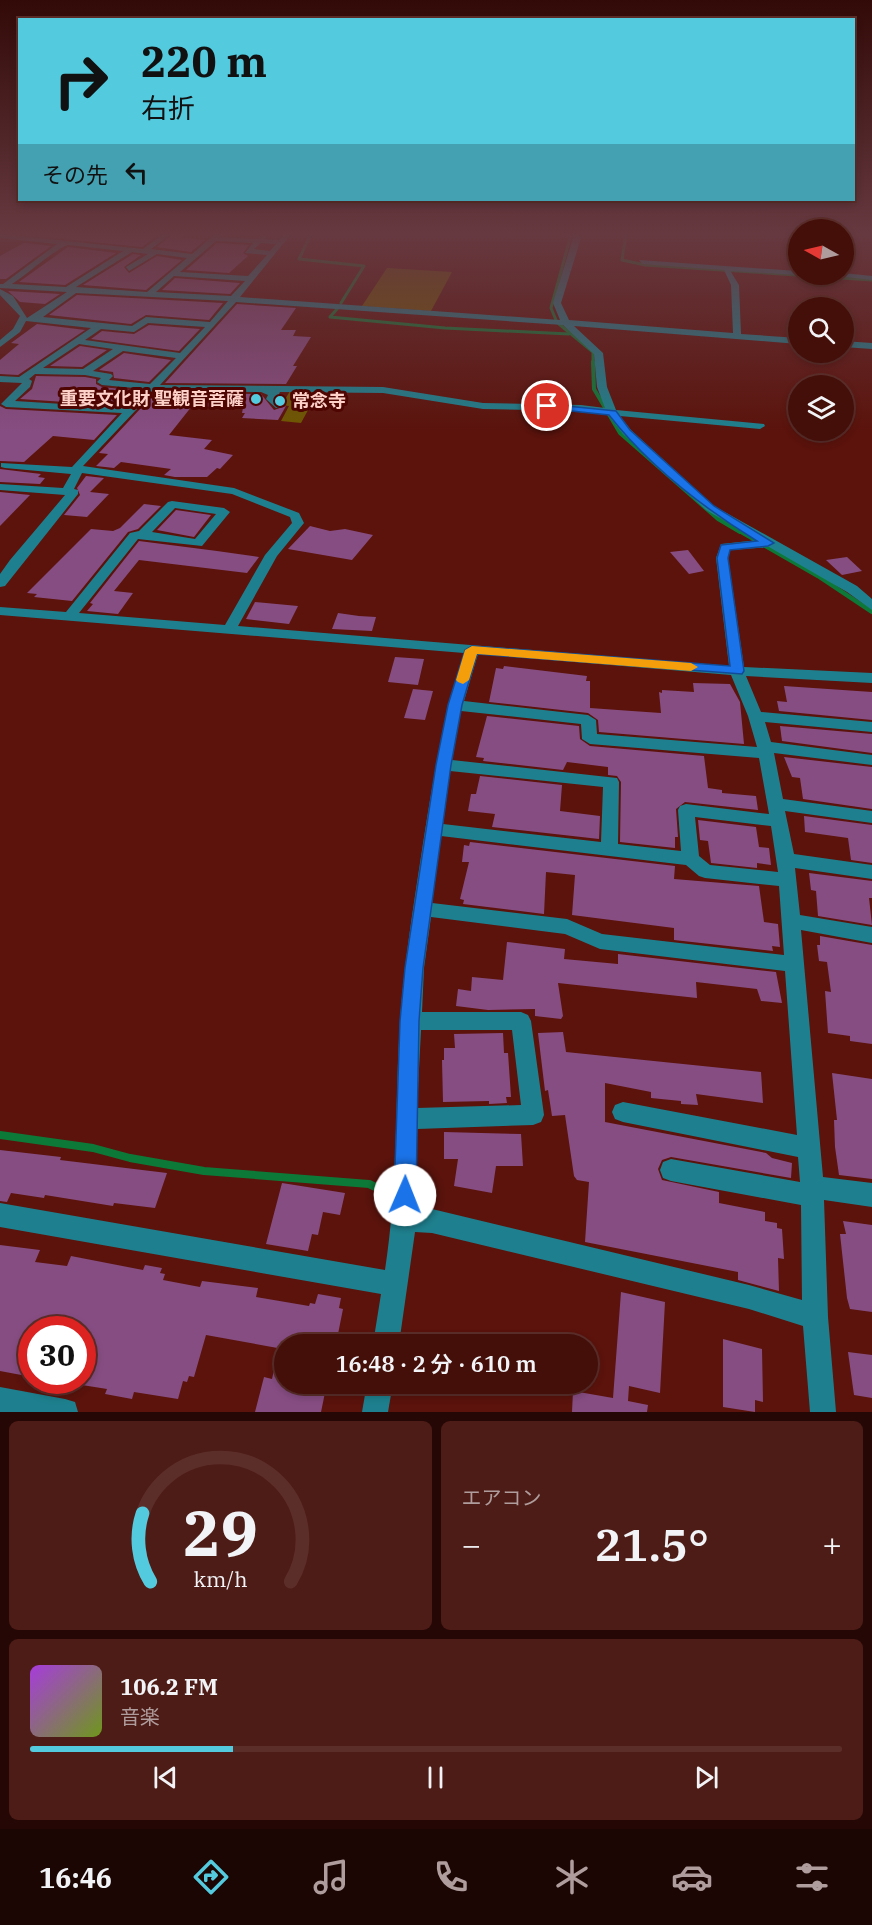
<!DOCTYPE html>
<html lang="ja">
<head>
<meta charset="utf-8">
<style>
	:root { --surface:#440e09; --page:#4e1c17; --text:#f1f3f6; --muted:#af9c9c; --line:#5c2e2a; --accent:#54cade }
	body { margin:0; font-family:"IBM Plex Serif","Noto Sans JP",serif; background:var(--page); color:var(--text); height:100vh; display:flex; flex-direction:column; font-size:22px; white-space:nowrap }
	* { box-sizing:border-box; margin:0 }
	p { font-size:20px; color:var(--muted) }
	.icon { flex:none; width:33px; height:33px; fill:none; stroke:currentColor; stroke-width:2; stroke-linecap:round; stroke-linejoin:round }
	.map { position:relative; height:1412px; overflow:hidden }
	.drawer { display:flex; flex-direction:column; gap:9px; padding:9px; background:#250805; flex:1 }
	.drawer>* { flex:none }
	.banner { position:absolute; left:18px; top:18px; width:837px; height:183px; border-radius:0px; box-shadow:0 3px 9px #0003,0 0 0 2px var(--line); background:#54cade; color:#111; overflow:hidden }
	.needle { width:39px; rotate:278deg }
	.buttons { position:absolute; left:788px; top:219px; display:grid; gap:12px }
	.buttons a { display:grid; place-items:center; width:66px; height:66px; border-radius:50%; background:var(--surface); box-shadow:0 3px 9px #0003,0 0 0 2px var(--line); font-size:30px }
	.speed { position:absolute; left:18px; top:1316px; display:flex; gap:12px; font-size:30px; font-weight:700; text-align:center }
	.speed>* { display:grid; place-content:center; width:78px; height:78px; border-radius:50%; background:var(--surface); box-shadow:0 3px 9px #0003,0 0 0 2px var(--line); line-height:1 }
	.speed .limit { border:9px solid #d22; background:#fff; color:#111 }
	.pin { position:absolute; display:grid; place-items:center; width:51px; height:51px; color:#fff; margin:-26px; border:3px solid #fff; border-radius:50%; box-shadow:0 2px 6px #0007 }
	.me { position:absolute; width:66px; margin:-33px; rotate:1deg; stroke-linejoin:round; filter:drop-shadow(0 0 4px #0008) }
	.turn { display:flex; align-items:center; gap:21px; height:126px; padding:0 24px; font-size:27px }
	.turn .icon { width:78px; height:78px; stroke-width:2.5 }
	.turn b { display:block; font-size:42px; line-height:51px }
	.then { display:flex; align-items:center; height:57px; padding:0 24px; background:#0003; gap:12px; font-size:22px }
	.big { font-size:45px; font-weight:600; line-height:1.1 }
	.drawer .card { flex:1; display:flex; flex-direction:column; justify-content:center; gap:9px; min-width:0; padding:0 21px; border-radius:9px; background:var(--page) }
	.drawer .dial { align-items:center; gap:0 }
	.dial svg { height:156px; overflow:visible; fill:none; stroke:var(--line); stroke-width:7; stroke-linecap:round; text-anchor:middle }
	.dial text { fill:var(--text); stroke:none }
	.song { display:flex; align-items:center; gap:18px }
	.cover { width:72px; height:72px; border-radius:9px; background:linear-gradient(135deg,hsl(280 70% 55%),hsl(80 70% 35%)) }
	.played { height:6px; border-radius:3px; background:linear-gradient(90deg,var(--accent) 25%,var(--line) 25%) }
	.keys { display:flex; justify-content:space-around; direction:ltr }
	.heat { display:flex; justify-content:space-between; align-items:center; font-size:33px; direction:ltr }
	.drawer .tiles { flex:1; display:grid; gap:9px; grid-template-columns:1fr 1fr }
	.card:last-child { grid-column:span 2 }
	.trip { position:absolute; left:274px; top:1334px; width:324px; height:60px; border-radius:30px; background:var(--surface); box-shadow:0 3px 9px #0003,0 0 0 2px var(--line); font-weight:600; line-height:60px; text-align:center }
	.tabs { display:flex; height:96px; justify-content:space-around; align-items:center; background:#1b0604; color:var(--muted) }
	.tabs .icon { width:42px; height:42px }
	.tabs .current { color:var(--accent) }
	.tabs b { font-size:27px; color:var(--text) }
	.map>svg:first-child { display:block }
	.green { fill:#6f5701 }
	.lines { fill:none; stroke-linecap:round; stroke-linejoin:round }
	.stream-far3 { stroke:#0d7938; stroke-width:3 }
	.stream-far2 { stroke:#0d7938; stroke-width:4 }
	.stream-far1 { stroke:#0d7938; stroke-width:4.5 }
	.stream { stroke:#0d7938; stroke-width:8 }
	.building { fill:#864d82 }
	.minor { fill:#1e808e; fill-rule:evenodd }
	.route { fill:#1a73e8; stroke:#114b97; stroke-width:1.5 }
	.slow { fill:#f59e0b }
	.poi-dot { fill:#54cade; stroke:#4f0502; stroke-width:2 }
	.labels { text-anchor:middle; stroke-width:6; stroke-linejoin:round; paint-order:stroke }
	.far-poi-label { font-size:18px; font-weight:bold; fill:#fdd0c8; stroke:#4f0502; text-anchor:end }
</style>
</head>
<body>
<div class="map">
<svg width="872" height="1412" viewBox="0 0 872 1412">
	<rect width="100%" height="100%" fill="#5b130c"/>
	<!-- green -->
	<g class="green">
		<path d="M387 268 452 272 431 311 362 306Z"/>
		<path d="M291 389 319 390 301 423 281 421 289 406 282 405Z"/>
	</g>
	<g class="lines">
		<!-- stream-far3 -->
		<g class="stream-far3">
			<path d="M311 234 299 259 364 266 341 303"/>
			<path d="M626 234 622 260 645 265 872 280"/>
			<path d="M337 309 330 317 445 328 569 334"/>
			<path d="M556 320 551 308 570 238 568 234"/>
			<path d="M559 324 593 352V364"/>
		</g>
		<!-- stream-far2 -->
		<path class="stream-far2" d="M593 362 594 389 620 433 718 519 740 532"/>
		<!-- stream-far1 -->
		<path class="stream-far1" d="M738 530 818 576 872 612"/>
		<!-- stream -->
		<g class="stream">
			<path d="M0 1135 93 1148 130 1158 204 1171 369 1184 397 1197"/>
			<path d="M411 1203 430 1212"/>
		</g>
	</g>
	<!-- building -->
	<g class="building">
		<path d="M38 234H159L142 247 36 236Z"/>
		<path d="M173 234H185L182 238 205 240 191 252 157 247Z"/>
		<path d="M24 243 51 246 6 279H0V256Z"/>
		<path d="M217 243 249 245 243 253 248 256 229 273 186 270Z"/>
		<path d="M68 247 116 253 65 285 19 282Z"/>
		<path d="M133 254 141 255 124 267 129 273 157 256 182 260 146 290 83 285Z"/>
		<path d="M175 278 240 283 230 294 162 290Z"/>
		<path d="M8 291 60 294 45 304 20 302Z"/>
		<path d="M77 295 223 303 209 320 146 315 131 324 49 315Z"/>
		<path d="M237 304 296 308 281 330H296L293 336 311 337 293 366H297L286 384 165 383Z"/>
		<path d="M37 324 85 330 18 375 0 374V360L19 344 11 343Z"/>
		<path d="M149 325 200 329 179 351 91 339 102 331 134 334Z"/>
		<path d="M80 346 107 350 82 367 50 366Z"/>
		<path d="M124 353 171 360 149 382 114 378 113 372 99 370Z"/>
		<path d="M36 376 85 377 96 379V384L102 387 140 391 126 406 20 399 32 389Z"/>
		<path d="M155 393 261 394 274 410 286 406 278 420 242 418 245 413H242L243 408 192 406 169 435 212 440 204 449 233 455 220 469 217 468 207 477H175L164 475 171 469 121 462 114 468 96 466 108 454 99 453Z"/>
		<path d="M0 406 6 409 117 415 94 440 53 436 24 462 0 461Z"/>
		<path d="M0 469 41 474 38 477 45 478 40 484 0 482Z"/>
		<path d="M86 476 104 478 90 492 109 494 87 517 64 515 80 495 77 488Z"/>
		<path d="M0 492 30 495 0 526Z"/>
		<path d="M144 504 161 506 138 529 128 532 72 601 34 597 37 594 27 593 91 529 113 531 120 528Z"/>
		<path d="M176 510 211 515 194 537 157 530Z"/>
		<path d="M310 526 330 531 345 529 373 535 352 560 288 549Z"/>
		<path d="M139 541 217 551 259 557 247 573 139 560 114 591 133 593 118 614 87 611 93 604 90 603Z"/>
		<path d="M688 550 704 571 689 574 670 552Z"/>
		<path d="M847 557 862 571 842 575 826 560Z"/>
		<path d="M255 602 266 603 298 606 289 624 246 619Z"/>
		<path d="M338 613 359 616 376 617 372 631 332 629Z"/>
		<path d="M395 657 424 659 418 685 388 682Z"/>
		<path d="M504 666 587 676 586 681H590V708L632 711 661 713 659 692 662 693V690L694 692 693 683 730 684 740 702 744 744 599 732 598 720 588 713 489 702 496 668 503 669Z"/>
		<path d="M784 686 872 692V720L779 711 777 701 787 702Z"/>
		<path d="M413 689 433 691 425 720 404 718Z"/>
		<path d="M487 716 579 726 580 739 590 746 704 756 708 788 722 790V793L756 796 758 810 685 802 676 809 678 837H675V848L620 842 621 782 617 776 608 775V767L567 762 563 770 483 761 484 758 476 757Z"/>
		<path d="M780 726 872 734V753L782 741Z"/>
		<path d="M784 757 872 767V809L803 799 800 778 792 777Z"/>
		<path d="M480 776 562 785 560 811 600 816 599 839 492 827 495 814 468 811 471 794H476Z"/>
		<path d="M804 816 872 825V863L851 860 848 838 805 832Z"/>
		<path d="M698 820 756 827 759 847 769 848 771 865 757 863V868L711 863 708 841 700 840Z"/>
		<path d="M470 842 675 866 674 879 759 886 764 922 778 924 780 947 772 946 773 951 674 940V928L572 915 575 875 546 872 544 914 463 904 464 900 460 899 469 862H462L464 845 469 846Z"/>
		<path d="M809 873 872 881V898H869L872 925 818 916 816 891 811 890Z"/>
		<path d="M820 936 872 945V1044L850 1041V1036L828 1033 825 991 831 992 827 962 819 961 817 945H820Z"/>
		<path d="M507 942 565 949 564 959 618 964V954L776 972 782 1003 761 1001 757 989 696 982 697 998 558 983 563 1016 561 1019 535 1016V1009L488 1010 456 1006 458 989 471 991 472 977 503 980Z"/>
		<path d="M563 1032 566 1052 761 1072 763 1103 696 1094 698 1105 681 1104V1101L651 1098V1092L605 1083V1122L766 1153 772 1158 792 1163 791 1178 671 1157 662 1160 658 1169 662 1180 719 1192V1203L765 1212V1221L777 1223V1228L782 1229 784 1259 778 1258 779 1291 738 1280V1272L585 1242 589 1182 577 1180 574 1176 565 1115 552 1116 548 1090 545 1091 538 1033Z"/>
		<path d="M503 1033 504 1053H508L511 1097H506L507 1103 489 1104V1101L443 1102 442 1060H444V1048H455L454 1034Z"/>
		<path d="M832 1073 872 1079V1179L839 1175 835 1147 834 1120H837Z"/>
		<path d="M444 1132 521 1134 523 1166H496L492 1193 454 1186 458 1159H444Z"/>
		<path d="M0 1150 61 1157 60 1160 167 1173 155 1208 114 1203 113 1206 45 1195 44 1198 11 1193 7 1202 0 1201Z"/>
		<path d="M282 1183 345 1193 340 1215 323 1212 318 1235 312 1234 308 1251 266 1244Z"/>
		<path d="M843 1221 872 1225V1312L850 1309 847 1298 840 1234H846Z"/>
		<path d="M0 1245 40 1250 35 1262 67 1266 71 1256 143 1270 145 1265 162 1268 160 1273 165 1274 163 1280 200 1287 202 1281 258 1288 256 1297 309 1306 310 1303 315 1304 318 1294 341 1298 339 1308 343 1309 336 1344H285V1383H327L321 1412H255L264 1377 272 1379 279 1348 283 1349 206 1335 194 1377 189 1376 187 1382 183 1381 178 1399 134 1392 132 1399 105 1394 107 1389 82 1385V1329H32V1377L0 1371Z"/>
		<path d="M621 1292 665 1302 660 1393 629 1386 628 1401 648 1405 647 1412H572L573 1391 613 1398Z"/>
		<path d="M723 1339 762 1349 763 1402 755 1400V1412L723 1407Z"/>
		<path d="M848 1352 872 1355V1398L854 1395Z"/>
	</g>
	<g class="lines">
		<!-- minor -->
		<g class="minor">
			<path d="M0 234 143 249 163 234H171L151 249 192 254 215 234H223L221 237 257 239 263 235 267 237 265 239 279 240 284 234H291L240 297 560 320 553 303 573 238 572 234H579L581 238 561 303 569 320 733 333 731 285 724 270 642 264 639 260 798 271V274H801L798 275 731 271V272L739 285 741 334 798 338V344L574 326 603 353 607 387 616 410 764 424 765 426 760 429 620 416 631 430 714 506 857 586 872 599V610L847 592 769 547 730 550 728 558 744 667 872 673V683L746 676 761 712 872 722V732L765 722 771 742 872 755V765L774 753 783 799 872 811V823L785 811 794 854 872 865V879L795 868 800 915 872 927V943L801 930 823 1177 872 1183V1207L824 1200 828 1317 836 1412H810L803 1326 749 1309 432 1233 415 1232 399 1344H373L381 1294 0 1227V1203L385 1270C398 1188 395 1103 400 1020 404 967 412 915 420 863 431 791 442 722 464 653L0 615V607L66 612 130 533 139 531 168 502 172 501 224 508 230 512 202 546 138 539 79 613 225 625 265 555 292 523 290 517 232 494 82 473 74 489 78 490V494L5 586 0 587V574L10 560 65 495 0 490V484L63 488 71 474 5 468 1 467V463L72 467 122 413 6 407 1 404 22 383 0 382V376L19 377 91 328 26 321 20 332 0 347V340L13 329 20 316 0 295V289L13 296 27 318 67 292 0 288V284H3L57 244 0 238ZM216 241 253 243 245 253 267 255 248 276 180 272ZM261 243 276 244 270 251 254 249ZM68 245 123 251 66 287 12 284C28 274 53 250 68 245ZM132 252 148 254 126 267 129 271 157 254 187 258 147 292 76 287ZM174 276 245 281 231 296 156 292ZM76 293 228 301 210 322 146 317 132 326 43 317ZM236 302 563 325 594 354 597 387 605 408 581 405 483 403 383 387 160 385ZM148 323 205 327 180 353 85 340 101 329 134 332ZM79 344 113 349 83 369 43 368ZM123 351 176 358 150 384 109 380 113 376 111 374 93 371ZM35 374 85 375 101 378 97 382 102 385 145 389 127 408 15 401 30 387 32 381 29 379ZM154 391 261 392 268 395 266 399 276 408 280 407 282 401 277 398 280 392 383 393 483 409 581 411 608 415 623 434 706 510 758 540 721 544 716 558 729 666 238 626 277 556 304 523 299 513 234 488 83 466ZM175 508 216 514 195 539 152 532ZM478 654 731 675 748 716 757 747 597 734 596 720 588 715 464 701ZM461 711 581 724 582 739 590 744 759 758 769 814 686 804 680 806 678 810 681 851 618 844 619 782 617 778 452 760ZM450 771 603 787 601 842 443 824ZM695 817 771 826 778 872 710 865 699 856ZM441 836 686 865 699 876 705 878 779 886 784 955 602 934 567 919 432 903ZM431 917 565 934 600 949 785 971 797 1135 623 1102 615 1105 612 1112 615 1119 623 1122 798 1157 800 1182 671 1159 663 1162 660 1170 663 1178 671 1181 801 1205 802 1300 749 1285 432 1209H417V1129L533 1125 541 1122 544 1115 531 1021 528 1015 521 1012H422L424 968ZM421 1030H512L521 1105 417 1108Z"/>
			<path d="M843 273 872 276V280L820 274Z"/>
			<path d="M843 341 872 343V349L843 347Z"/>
			<path d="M367 1383H393L388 1412H362Z"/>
			<path d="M0 1387 65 1399 75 1402 78 1412H0Z"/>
		</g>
	</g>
	<!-- sky -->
	<linearGradient id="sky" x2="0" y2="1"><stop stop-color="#320a07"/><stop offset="0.54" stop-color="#663940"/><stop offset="1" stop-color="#663940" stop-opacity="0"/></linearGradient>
	<rect width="872" height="432" fill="url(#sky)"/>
	<!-- route -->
	<path class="route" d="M547 404 616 411 630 430 714 506 774 543 768 546 730 550 728 558 744 671 742 674 477 654 462 705 451 765 423 968 419 1021 416 1195 412 1202 405 1205 398 1202 394 1195 400 1021 405 968 436 765 448 705 465 650 472 646 730 666 717 558 721 545 757 541C702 507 649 466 609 415L543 408V405Z"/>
	<!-- slow -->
	<path class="slow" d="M472 646 691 663 698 667 691 671 477 654 469 680 463 684 458 682 456 680 465 650Z"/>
	<!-- markers -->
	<g class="poi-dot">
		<circle cx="256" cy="399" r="6"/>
		<circle cx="280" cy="401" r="6"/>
	</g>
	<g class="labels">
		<!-- far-poi labels -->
		<g class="far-poi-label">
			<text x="244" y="405">重要文化財 聖観音菩薩</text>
			<text x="292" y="407" text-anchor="start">常念寺</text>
		</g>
	</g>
</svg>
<div class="buttons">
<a><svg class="needle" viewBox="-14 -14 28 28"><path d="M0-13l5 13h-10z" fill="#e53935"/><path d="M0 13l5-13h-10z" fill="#af9c9c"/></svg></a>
<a><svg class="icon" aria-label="search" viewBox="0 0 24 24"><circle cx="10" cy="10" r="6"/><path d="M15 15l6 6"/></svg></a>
<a><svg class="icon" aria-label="layers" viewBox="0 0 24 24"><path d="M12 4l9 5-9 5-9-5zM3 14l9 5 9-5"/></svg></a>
</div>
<div class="speed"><div class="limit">30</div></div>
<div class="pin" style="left:547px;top:406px;background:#d93025"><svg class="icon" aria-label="arrive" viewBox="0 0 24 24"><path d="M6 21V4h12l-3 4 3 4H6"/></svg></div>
<svg class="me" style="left:405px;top:1195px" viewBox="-20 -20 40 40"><circle r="19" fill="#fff"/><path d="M0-13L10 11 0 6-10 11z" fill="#1a73e8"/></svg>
<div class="trip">16:48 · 2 分 · 610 m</div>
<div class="banner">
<div class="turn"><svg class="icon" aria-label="right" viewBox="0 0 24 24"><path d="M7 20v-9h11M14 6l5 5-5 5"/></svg><div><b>220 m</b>右折</div></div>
<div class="then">その先<svg class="icon" aria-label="left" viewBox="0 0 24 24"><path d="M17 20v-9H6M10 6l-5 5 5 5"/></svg></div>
</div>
</div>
<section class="drawer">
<div class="tiles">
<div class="card dial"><svg viewBox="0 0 100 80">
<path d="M14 69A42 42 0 1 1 86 69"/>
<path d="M14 69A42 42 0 0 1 10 34" stroke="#54cade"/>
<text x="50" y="56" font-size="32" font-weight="700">29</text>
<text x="50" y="72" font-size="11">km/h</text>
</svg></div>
<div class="card"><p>エアコン</p>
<div class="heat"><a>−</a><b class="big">21.5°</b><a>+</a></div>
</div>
<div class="card">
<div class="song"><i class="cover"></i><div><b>106.2 FM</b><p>音楽</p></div></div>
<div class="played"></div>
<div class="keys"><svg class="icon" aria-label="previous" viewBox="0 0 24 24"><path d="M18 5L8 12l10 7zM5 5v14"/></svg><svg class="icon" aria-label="pause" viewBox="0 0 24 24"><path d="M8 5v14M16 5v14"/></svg><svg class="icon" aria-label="next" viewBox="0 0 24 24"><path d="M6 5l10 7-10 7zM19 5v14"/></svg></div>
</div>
</div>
</section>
<nav class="tabs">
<b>16:46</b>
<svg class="icon current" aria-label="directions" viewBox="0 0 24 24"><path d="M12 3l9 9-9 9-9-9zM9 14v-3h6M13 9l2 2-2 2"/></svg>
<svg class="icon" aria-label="music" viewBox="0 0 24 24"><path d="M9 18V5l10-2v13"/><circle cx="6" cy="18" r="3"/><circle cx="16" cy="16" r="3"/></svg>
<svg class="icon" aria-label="phone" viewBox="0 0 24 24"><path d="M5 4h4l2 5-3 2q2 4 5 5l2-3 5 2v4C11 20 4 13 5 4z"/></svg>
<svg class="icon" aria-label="climate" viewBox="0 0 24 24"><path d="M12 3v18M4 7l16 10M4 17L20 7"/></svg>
<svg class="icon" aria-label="car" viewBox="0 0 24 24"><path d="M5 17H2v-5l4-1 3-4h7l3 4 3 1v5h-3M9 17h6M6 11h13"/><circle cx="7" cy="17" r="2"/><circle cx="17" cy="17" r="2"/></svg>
<svg class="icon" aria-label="filters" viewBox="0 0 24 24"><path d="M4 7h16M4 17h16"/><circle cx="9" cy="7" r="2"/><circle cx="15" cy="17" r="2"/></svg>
</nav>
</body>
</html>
